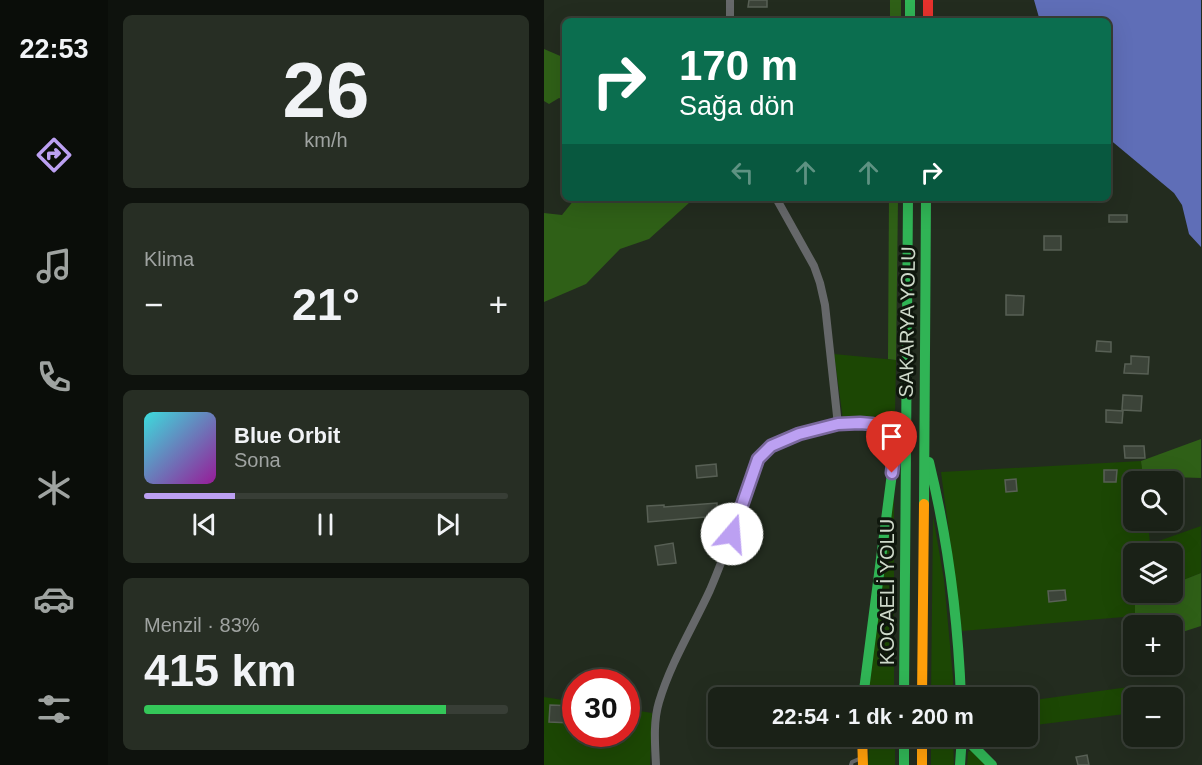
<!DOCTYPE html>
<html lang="tr">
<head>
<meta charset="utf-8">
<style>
	:root { --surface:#1a2117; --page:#272e24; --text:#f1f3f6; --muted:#9fa3a1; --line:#383e36; --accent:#bca0f2 }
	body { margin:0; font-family:Arial,sans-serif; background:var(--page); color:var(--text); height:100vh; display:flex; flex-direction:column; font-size:22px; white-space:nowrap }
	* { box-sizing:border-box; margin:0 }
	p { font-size:20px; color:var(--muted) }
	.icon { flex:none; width:33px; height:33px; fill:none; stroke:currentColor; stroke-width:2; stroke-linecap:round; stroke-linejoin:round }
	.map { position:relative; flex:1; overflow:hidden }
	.sheet { display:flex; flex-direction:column; gap:15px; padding:15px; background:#0e120d; width:436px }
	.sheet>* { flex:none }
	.top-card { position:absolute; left:18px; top:18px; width:549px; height:183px; border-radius:9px; box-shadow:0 6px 24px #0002,0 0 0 2px var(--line); background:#0b6e4f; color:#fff; overflow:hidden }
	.fabs { position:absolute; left:579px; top:471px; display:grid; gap:12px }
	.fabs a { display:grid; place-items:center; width:60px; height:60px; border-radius:9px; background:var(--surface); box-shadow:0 6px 24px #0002,0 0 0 2px var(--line); font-size:30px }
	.speed { position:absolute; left:18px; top:669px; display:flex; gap:12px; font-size:30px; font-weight:700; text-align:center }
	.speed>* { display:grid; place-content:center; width:78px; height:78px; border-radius:50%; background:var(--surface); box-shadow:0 6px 24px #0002,0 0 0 2px var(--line); line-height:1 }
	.speed .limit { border:9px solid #d22; background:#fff; color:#111 }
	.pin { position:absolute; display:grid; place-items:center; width:51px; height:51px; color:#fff; margin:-62px -26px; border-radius:50% 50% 50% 0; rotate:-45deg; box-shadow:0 0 6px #0007 }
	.pin .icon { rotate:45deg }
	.me { position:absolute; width:66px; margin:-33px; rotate:18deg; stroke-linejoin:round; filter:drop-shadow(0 0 4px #0008) }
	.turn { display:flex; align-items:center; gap:21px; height:126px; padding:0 18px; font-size:27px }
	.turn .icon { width:78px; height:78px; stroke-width:2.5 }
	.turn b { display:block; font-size:42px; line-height:51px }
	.lanes { display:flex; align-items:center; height:57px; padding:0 18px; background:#0003; justify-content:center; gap:30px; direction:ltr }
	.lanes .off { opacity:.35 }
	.big { font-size:45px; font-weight:700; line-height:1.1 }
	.sheet .tile { flex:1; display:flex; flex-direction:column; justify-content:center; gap:9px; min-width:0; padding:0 21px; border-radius:9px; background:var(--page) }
	.sheet .dial { align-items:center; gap:0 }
	.dial b { font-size:78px; line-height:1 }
	.song { display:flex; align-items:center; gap:18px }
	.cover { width:72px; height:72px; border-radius:9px; background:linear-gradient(135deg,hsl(180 70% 55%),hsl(300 70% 35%)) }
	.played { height:6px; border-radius:3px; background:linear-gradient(90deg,var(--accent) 25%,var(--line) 25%) }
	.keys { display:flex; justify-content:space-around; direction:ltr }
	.heat { display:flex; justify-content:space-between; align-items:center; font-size:33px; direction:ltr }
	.charge { height:9px; border-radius:4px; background:linear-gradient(90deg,#34c759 83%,var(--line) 0) }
	.trip { position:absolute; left:164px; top:687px; width:330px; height:60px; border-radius:9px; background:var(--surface); box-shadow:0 6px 24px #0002,0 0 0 2px var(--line); font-weight:700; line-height:60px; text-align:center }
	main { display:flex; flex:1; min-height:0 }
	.tab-bar { display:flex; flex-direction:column; width:108px; justify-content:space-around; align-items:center; background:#0a0d09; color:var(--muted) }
	.tab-bar .icon { width:42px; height:42px }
	.tab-bar .on { color:var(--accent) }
	.tab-bar b { font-size:27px; color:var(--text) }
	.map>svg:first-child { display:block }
	.green { fill:#1c4704 }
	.forest { fill:#2f6017 }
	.water { fill:#5f6eb7 }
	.building { fill:#3c4439; stroke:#586055; stroke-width:1.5 }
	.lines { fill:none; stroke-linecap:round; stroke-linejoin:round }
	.lane { stroke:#66686a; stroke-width:4 }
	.street { stroke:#66686a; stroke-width:8 }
	.fast { stroke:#30b455; stroke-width:10 }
	.slow { stroke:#ff9f0a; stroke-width:10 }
	.jam { stroke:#e5322d; stroke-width:10 }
	.route-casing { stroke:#7a689d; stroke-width:15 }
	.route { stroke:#bca0f2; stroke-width:10 }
	.labels { text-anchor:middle; stroke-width:6; stroke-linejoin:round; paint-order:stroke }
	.street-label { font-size:20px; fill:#ced9ca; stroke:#0f170d }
</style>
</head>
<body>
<main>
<nav class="tab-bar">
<b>22:53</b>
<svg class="icon on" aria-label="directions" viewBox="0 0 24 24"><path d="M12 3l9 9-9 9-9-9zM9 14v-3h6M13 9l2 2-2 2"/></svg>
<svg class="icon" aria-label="music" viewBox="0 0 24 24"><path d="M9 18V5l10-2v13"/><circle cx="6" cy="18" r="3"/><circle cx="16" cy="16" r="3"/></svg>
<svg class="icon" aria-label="phone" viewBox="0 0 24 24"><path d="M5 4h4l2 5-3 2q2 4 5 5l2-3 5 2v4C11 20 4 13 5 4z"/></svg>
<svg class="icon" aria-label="climate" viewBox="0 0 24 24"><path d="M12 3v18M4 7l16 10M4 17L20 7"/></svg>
<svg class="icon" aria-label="car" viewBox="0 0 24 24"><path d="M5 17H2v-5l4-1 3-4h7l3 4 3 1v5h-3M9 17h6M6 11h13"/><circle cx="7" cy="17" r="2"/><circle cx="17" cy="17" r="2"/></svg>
<svg class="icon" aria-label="filters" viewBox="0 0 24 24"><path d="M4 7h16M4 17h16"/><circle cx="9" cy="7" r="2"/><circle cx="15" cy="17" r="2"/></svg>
</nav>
<section class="sheet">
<div class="tile dial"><b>26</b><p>km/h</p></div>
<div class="tile"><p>Klima</p>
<div class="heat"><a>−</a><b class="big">21°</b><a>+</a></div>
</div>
<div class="tile">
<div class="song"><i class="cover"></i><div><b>Blue Orbit</b><p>Sona</p></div></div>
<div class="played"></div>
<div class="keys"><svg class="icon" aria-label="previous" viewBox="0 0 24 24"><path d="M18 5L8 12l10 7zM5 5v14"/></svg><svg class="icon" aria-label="pause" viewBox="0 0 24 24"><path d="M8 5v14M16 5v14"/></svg><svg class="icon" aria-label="next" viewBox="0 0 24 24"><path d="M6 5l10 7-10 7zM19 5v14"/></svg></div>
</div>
<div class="tile"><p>Menzil · 83%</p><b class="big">415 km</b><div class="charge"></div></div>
</section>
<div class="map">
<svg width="658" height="765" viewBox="0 0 658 765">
	<rect width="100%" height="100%" fill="#232c1f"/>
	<!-- green -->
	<g class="green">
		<path d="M290 354 352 360 351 415 299 419Z"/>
		<path d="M597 461 600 481 590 482V520L604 521 606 544 657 526V573L629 584 628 554H590V592L611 593 591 602V616L418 631 397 472Z"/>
		<path d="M350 469V697H327L324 690Z"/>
		<path d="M389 516 400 580 409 678V697H387Z"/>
		<path d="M592 686 589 713 483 726V701Z"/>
		<path d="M0 697 31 702 32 734H82L83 709 108 713 106 765H0Z"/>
		<path d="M330 737H351V765H324L325 746Z"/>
		<path d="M387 737 409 738 410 765H387Z"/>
		<path d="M427 750 442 765H423L424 752Z"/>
	</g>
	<!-- forest -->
	<g class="forest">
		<rect x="346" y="0" width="11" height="21"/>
		<path d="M0 49 21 58V100L15 98 5 104 0 101Z"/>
		<path d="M39 198H147L146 202 105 239 76 249 42 284 0 302V213L18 215 30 200Z"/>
		<path d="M345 198H354L352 360 344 359Z"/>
		<path d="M657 439V478L599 476 597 461Z"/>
		<path d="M657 573V626L629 635 628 626 591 625V602L611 593 628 592 629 584Z"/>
	</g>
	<!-- water -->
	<path class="water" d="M490 0H657V247L645 234 638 205 630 193 564 138V21H496Z"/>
	<!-- building -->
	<g class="building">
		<path d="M205 0H223V7H204Z"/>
		<rect x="565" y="215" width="18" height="7"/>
		<rect x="500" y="236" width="17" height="14"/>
		<path d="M462 295 480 296 479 315H462Z"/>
		<path d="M553 341 567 342V352L552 351Z"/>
		<path d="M587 356 605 357 604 374 580 373 581 364H587Z"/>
		<path d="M579 395 598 396 597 411 578 410Z"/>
		<path d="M562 410 579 411 578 423 562 422Z"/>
		<path d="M580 446H600L601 458H581Z"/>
		<path d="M172 464 173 476 153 478 152 466Z"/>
		<path d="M560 470H573L572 482H560Z"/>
		<path d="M472 479 473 491 462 492 461 480Z"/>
		<path d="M173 503V516L104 522 103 506 120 505V507Z"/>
		<path d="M129 543 132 563 114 565 111 546Z"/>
		<path d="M521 590 522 600 505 602 504 591Z"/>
		<path d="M6 705 31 706V715H28V723L5 722Z"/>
		<path d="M543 755 545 765H534L532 757Z"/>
	</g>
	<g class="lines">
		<!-- lane -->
		<path class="lane" d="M307 765 308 762 315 759"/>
		<!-- street -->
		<g class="street">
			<path d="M186 21V0"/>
			<path d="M232 198 270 266 276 283 281 305 294 425"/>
			<path d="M112 765C111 744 109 722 115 702 127 662 149 627 166 590 178 562 188 534 198 505 204 487 208 465 221 451 238 434 306 417 329 425 337 428 345 434 352 439"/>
		</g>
		<!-- fast -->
		<g class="fast">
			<path d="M366 0V21"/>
			<path d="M385 462C404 540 414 618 417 698"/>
			<path d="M380 504 382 198"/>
			<path d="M319 698 355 419"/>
			<path d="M360 698 364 198"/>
			<path d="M360 736V765"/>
			<path d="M419 736 448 765"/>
			<path d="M416 765 418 736"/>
		</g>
		<!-- slow -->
		<g class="slow">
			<path d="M378 698 380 504"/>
			<path d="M318 736 319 765"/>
			<path d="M378 736V765"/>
		</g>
		<!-- jam -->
		<path class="jam" d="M384 0V21"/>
	</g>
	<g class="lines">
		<defs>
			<path id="route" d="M188 534 214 459 227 446 255 434 294 424 316 423 328 424 352 439 348 473"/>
		</defs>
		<!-- route casing -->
		<use href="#route" class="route-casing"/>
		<!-- route -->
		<use href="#route" class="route"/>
	</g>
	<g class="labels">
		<!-- street labels -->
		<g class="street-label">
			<text transform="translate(363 322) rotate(-89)" y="7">SAKARYA YOLU</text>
			<text transform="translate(343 592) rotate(-90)" y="7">KOCAELİ YOLU</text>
		</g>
	</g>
</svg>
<div class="fabs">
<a><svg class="icon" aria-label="search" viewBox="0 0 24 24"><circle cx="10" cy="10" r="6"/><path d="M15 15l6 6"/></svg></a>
<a><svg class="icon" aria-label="layers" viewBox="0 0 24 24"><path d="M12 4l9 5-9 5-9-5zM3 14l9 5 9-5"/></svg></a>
<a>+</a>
<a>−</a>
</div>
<div class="speed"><div class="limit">30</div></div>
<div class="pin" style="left:348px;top:473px;background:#d93025"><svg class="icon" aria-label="arrive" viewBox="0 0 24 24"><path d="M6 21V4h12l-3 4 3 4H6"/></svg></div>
<svg class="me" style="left:188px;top:534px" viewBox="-20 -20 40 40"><circle r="19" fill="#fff"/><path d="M0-13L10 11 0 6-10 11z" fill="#bca0f2"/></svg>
<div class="trip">22:54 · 1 dk · 200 m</div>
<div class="top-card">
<div class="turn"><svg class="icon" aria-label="right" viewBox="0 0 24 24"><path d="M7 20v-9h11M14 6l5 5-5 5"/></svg><div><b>170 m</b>Sağa dön</div></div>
<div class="lanes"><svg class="icon off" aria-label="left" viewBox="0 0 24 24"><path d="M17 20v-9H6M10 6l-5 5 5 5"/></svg><svg class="icon off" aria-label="ahead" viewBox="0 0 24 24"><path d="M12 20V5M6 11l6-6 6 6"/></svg><svg class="icon off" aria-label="ahead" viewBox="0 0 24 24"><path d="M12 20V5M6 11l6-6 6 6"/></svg><svg class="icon" aria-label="right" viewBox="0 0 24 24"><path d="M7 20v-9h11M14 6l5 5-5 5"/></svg></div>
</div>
</div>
</main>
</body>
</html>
